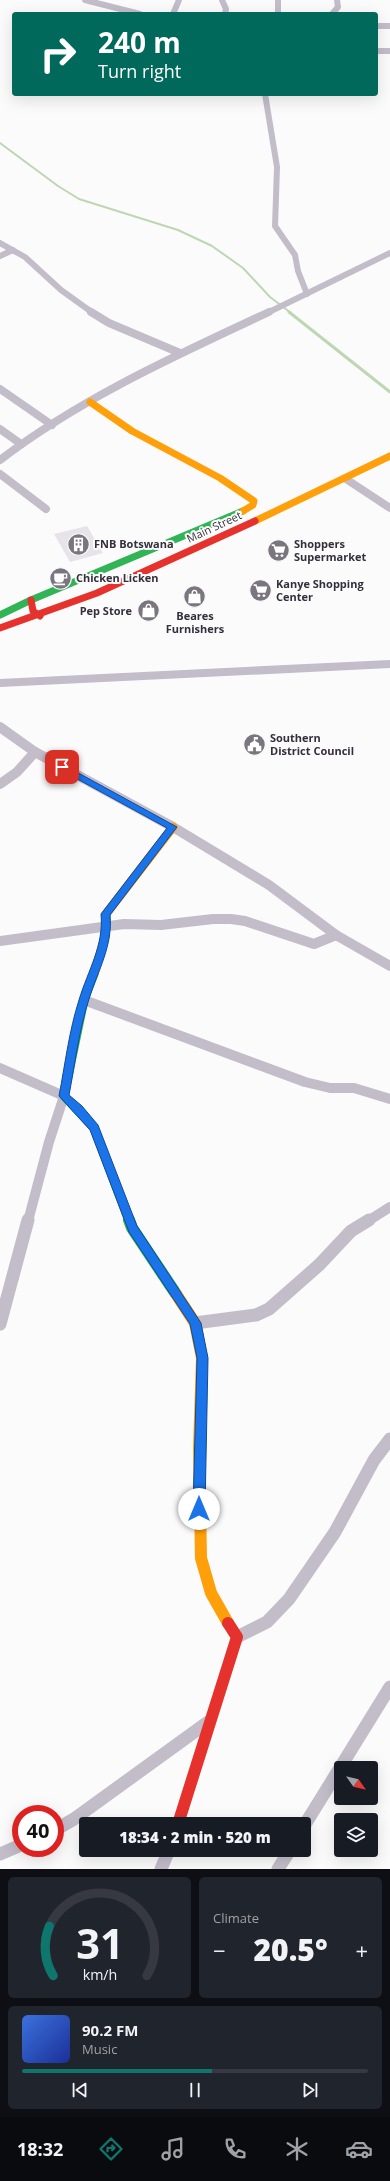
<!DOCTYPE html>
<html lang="en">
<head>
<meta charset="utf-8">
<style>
	:root { --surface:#171b24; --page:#20242c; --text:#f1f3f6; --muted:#9ea1a6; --line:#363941; --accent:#0f766e }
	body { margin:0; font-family:"Open Sans",sans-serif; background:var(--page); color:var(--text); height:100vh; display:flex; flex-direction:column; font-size:15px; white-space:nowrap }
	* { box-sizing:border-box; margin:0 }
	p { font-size:13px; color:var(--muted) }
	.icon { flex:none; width:22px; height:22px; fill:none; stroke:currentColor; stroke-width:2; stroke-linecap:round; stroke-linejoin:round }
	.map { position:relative; height:1869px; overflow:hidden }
	.details { display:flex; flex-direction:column; gap:8px; padding:8px; background:#0d0f14; flex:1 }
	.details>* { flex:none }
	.top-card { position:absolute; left:12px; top:12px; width:366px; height:84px; border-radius:4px; box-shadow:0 4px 16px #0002; background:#00695c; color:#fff; overflow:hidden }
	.needle { width:26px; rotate:124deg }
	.buttons { position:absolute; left:334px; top:1761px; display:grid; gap:8px }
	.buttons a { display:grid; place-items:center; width:44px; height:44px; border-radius:4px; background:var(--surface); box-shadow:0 4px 16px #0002; font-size:20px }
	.speed { position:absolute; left:12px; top:1805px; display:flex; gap:8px; font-size:20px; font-weight:700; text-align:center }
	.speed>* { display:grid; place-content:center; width:52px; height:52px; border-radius:50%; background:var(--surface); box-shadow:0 4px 16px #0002; line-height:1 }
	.speed .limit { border:6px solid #d22; background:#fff; color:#111 }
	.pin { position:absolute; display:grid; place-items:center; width:34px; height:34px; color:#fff; margin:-17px; border-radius:8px; box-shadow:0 2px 6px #0006 }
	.me { position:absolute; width:44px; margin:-22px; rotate:0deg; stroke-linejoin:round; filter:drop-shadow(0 0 3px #0008) }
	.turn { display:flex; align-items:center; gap:14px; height:84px; padding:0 20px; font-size:18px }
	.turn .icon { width:52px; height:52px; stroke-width:2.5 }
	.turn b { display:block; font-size:28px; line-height:34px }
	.big { font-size:30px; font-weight:800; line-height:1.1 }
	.details .widget { flex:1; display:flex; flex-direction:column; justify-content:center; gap:6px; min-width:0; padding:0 14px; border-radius:6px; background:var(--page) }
	.details .dial { align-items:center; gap:0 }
	.dial svg { height:104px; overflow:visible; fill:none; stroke:var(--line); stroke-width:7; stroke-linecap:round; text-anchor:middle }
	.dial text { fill:var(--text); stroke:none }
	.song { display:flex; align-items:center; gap:12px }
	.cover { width:48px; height:48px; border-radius:6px; background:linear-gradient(135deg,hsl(220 70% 55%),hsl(230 70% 35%)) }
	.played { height:4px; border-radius:2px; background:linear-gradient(90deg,var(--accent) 55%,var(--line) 55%) }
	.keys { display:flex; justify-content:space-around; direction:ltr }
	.heat { display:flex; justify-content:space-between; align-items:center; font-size:22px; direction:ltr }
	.details .tiles { flex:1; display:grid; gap:8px; grid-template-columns:1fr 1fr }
	.widget:last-child { grid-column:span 2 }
	.trip { position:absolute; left:79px; top:1817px; width:232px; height:40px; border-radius:4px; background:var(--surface); box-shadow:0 4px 16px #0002; font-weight:800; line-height:40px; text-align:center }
	.tabs { display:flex; height:64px; justify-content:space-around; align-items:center; background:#090b0e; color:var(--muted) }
	.tabs .icon { width:28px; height:28px }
	.tabs .active { color:var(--accent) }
	.tabs b { font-size:18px; color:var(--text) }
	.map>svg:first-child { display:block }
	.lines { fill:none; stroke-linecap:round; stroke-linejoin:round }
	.stream-far1 { stroke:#bed7b2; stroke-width:2 }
	.stream { stroke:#bed7b2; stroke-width:3 }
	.building { fill:#e6e3e9 }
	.street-far3 { stroke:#c2bdc9; stroke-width:6 }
	.street-far2 { stroke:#c2bdc9; stroke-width:8 }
	.street-far1 { stroke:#c2bdc9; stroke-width:10 }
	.street { stroke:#c2bdc9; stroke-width:13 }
	.fast-far2 { stroke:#30b455; stroke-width:7 }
	.fast-far1 { stroke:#30b455; stroke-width:9 }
	.fast { stroke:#30b455; stroke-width:12 }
	.slow-far2 { stroke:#ff9f0a; stroke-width:7 }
	.slow-far1 { stroke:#ff9f0a; stroke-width:9 }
	.slow { stroke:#ff9f0a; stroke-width:12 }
	.jam-far1 { stroke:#e5322d; stroke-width:7 }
	.jam { stroke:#e5322d; stroke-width:12 }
	.route { fill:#1a73e8; stroke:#114b97 }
	.labels { text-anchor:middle; stroke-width:4; stroke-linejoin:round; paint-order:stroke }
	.street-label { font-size:11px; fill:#342f3c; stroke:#fbfbfb }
	.poi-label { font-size:11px; font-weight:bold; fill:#342f3c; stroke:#fbfbfb; text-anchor:start }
</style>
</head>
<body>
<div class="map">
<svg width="390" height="1869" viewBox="0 0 390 1869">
	<rect width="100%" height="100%" fill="#fbfbfb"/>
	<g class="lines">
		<!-- stream-far1 -->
		<path class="stream-far1" d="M0 143 58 186 79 199 178 230 212 246 243 268 270 297 291 313"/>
		<!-- stream -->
		<path class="stream" d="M289 312 390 392"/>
	</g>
	<!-- building -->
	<path class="building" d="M87 526 103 553 70 562 54 534Z"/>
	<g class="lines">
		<!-- street-far3 -->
		<g class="street-far3">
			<path d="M85 0 140 14"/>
			<path d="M222 0 226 9 225 14"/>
			<path d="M278 0V14"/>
			<path d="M173 14 179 0"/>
			<path d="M332 14 338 7 337 0"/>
			<path d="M376 26H390"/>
			<path d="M376 51H390"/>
			<path d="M265 94 277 167 275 226 295 255 298 271 307 294"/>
			<path d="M0 243 25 257 61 290 93 313"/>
			<path d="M0 256 13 250"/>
			<path d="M267 313 390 253"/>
		</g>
		<!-- street-far2 -->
		<g class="street-far2">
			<path d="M91 312 109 323 180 353"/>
			<path d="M0 389 52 425"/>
			<path d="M0 429 21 444"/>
			<path d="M0 460C81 398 177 355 269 312"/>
			<path d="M0 474 46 509"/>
			<path d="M346 479 390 508"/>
			<path d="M0 683 390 664"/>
		</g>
		<!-- street-far1 -->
		<g class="street-far1">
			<path d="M0 727 35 752 173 827 269 885 336 935 390 966"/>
			<path d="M0 784 17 772 35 752"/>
			<path d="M0 941 124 924 161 925 213 919H231L245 921 314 944 336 935"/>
			<path d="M84 1000 305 1082 330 1088H354L390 1099"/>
			<path d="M0 1068 64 1096 49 1142 28 1221"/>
			<path d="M368 1221 390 1207"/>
		</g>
		<!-- street -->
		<g class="street">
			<path d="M195 1323 256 1315 269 1309 319 1265 351 1231 369 1220"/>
			<path d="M0 1324 28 1220"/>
			<path d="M237 1637 267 1622 289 1599 335 1532 374 1460 390 1439"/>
			<path d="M304 1826 390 1687"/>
			<path d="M55 1830 74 1819 208 1722"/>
			<path d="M0 1854 21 1845"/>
			<path d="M161 1869 169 1850"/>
			<path d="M278 1869 290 1850"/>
		</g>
		<!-- fast-far2 -->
		<path class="fast-far2" d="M0 615 31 600 243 511"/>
		<!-- fast-far1 -->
		<path class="fast-far1" d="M94 974 84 1000 64 1096 94 1128 129 1221"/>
		<!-- fast -->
		<path class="fast" d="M129 1220 132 1228 176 1294"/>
		<!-- slow-far2 -->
		<g class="slow-far2">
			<path d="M90 402 132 431 220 478 254 501 253 505 243 511"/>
			<path d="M255 521 390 456"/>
		</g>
		<!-- slow-far1 -->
		<path class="slow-far1" d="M94 974 105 937 106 914 173 827"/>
		<!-- slow -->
		<path class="slow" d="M176 1294 195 1323 202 1358 199 1448 201 1558 211 1593 228 1623"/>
		<!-- jam-far1 -->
		<g class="jam-far1">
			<path d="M31 600 33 611 40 616"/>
			<path d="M0 628 97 593 255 521"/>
		</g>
		<!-- jam -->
		<path class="jam" d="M178 1824 237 1637 228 1623"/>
	</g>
	<!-- route -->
	<path class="route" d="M62 764 177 827 110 915C113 946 98 970 89 999 79 1030 75 1064 69 1095L82 1106 98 1125 137 1226 201 1323 208 1358 205 1509 203 1513 199 1515 195 1513 193 1509 197 1358 190 1324 129 1232 90 1130 59 1096C65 1065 69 1031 79 1000 88 970 104 946 101 914L167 828 59 769V765Z"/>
	<!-- icons -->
	<defs>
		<symbol id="building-disc" viewBox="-11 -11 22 22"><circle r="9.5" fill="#7a767f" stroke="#fbfbfb"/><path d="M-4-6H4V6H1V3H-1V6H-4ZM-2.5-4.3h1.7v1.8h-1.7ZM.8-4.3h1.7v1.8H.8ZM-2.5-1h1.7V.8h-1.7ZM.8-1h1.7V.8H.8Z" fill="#fff"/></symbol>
		<symbol id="supermarket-disc" viewBox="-11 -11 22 22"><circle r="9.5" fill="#7a767f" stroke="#fbfbfb"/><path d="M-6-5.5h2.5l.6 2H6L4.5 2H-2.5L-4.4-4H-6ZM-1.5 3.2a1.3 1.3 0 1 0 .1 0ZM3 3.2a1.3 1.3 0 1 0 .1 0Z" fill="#fff"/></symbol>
		<symbol id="cafe-disc" viewBox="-11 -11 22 22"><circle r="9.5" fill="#7a767f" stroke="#fbfbfb"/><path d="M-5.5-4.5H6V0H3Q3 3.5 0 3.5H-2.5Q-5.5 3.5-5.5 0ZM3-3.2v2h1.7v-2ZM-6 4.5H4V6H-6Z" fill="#fff"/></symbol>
		<symbol id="shop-disc" viewBox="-11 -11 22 22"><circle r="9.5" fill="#7a767f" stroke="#fbfbfb"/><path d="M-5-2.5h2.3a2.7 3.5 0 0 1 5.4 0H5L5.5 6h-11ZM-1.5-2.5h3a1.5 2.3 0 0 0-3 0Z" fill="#fff"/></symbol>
		<symbol id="civic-disc" viewBox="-11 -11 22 22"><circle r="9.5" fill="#7a767f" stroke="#fbfbfb"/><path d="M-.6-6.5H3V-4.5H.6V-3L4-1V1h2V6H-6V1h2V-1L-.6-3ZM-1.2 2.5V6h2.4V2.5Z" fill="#fff"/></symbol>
	</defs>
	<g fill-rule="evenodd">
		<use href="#building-disc" x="66" y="532" width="25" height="25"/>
		<use href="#supermarket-disc" x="266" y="538" width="25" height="25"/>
		<use href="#cafe-disc" x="48" y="566" width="25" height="25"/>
		<use href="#supermarket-disc" x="248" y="578" width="25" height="25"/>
		<use href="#shop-disc" x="182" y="584" width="25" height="25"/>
		<use href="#shop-disc" x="136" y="598" width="25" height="25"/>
		<use href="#civic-disc" x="242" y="732" width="25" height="25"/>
	</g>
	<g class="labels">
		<!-- street labels -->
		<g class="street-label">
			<text transform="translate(214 527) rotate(-25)" y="4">Main Street</text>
		</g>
		<!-- poi labels -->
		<g class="poi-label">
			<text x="94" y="548">FNB Botswana</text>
			<text x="294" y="548">Shoppers<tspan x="294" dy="13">Supermarket</tspan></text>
			<text x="76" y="582">Chicken Licken</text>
			<text x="276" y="588">Kanye Shopping<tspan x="276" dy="13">Center</tspan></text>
			<text x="132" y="615" text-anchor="end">Pep Store</text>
			<text x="195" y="620" text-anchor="middle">Beares<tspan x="195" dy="13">Furnishers</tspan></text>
			<text x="270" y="742">Southern<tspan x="270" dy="13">District Council</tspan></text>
		</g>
	</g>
</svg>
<div class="buttons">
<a><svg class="needle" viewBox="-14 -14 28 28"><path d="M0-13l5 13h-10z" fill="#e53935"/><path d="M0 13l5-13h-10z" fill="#9ea1a6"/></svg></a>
<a><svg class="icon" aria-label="layers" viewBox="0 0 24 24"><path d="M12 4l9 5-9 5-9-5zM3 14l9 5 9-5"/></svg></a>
</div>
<div class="speed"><div class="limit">40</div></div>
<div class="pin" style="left:62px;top:767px;background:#d93025"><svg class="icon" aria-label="arrive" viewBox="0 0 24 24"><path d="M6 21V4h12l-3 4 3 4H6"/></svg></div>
<svg class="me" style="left:199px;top:1509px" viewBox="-20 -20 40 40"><circle r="19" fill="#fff"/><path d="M0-13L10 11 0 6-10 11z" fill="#1a73e8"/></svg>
<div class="trip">18:34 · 2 min · 520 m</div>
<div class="top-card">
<div class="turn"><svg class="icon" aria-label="right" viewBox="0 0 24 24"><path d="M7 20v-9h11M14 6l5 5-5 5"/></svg><div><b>240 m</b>Turn right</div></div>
</div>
</div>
<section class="details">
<div class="tiles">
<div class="widget dial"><svg viewBox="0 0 100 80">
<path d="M14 69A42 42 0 1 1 86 69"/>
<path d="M14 69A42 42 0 0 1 11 31" stroke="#0f766e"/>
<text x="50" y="56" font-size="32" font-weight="700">31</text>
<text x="50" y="72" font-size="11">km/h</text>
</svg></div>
<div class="widget"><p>Climate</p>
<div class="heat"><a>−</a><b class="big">20.5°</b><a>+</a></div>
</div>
<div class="widget">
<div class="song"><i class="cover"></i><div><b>90.2 FM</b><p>Music</p></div></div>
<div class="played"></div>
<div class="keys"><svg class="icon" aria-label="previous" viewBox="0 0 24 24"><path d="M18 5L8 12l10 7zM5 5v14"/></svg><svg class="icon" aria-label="pause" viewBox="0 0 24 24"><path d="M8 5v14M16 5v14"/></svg><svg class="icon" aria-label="next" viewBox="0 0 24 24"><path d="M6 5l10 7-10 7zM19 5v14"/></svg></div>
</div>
</div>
</section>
<nav class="tabs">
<b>18:32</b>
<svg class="icon active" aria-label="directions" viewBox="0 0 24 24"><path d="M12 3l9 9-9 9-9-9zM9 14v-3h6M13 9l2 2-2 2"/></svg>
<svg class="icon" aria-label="music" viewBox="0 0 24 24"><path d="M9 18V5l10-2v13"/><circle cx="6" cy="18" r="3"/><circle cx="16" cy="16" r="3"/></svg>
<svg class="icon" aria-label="phone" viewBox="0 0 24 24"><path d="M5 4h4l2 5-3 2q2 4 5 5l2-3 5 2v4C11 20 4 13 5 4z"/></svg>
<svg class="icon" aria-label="climate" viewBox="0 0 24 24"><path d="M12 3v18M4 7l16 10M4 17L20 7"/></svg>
<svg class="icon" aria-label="car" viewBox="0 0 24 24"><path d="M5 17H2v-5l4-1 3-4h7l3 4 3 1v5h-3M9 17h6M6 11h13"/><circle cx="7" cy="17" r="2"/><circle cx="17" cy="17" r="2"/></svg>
</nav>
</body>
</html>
